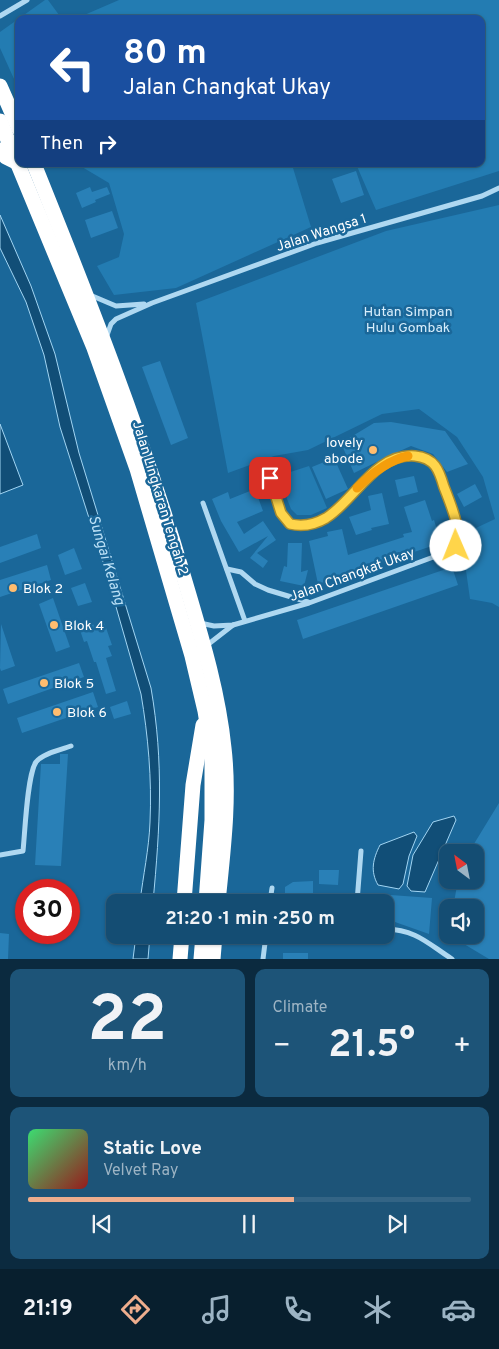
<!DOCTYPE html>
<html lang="en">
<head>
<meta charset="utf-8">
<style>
	:root { --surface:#144d73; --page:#1d5478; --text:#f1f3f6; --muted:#9db4c4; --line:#336485; --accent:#eead8d }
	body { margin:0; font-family:Overpass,sans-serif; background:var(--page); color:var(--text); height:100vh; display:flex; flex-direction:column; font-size:19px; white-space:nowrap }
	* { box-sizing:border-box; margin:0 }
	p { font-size:16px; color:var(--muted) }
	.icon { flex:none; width:28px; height:28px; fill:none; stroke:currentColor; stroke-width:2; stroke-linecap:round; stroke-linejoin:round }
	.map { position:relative; height:959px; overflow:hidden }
	.drawer { display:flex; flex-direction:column; gap:10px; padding:10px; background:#0b2a3f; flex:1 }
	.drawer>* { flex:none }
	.hud { position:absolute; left:15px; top:15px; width:470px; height:152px; border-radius:10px; box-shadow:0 1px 4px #0004,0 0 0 1px var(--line); background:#1a4fa0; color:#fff; overflow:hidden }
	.needle { width:32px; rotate:328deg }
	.buttons { position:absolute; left:439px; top:844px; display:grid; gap:10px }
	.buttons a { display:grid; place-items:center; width:45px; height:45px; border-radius:10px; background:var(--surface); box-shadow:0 1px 4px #0004,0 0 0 1px var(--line); font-size:25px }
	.speed { position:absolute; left:15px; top:879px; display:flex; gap:10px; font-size:25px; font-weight:700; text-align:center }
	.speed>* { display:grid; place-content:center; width:65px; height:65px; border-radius:50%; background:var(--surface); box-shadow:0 1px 4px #0004,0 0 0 1px var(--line); line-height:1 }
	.speed .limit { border:8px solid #d22; background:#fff; color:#111 }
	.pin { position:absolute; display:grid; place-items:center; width:42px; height:42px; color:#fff; margin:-21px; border-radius:10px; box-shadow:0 2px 8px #0006 }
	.me { position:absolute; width:55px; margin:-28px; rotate:359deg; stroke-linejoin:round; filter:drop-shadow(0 0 4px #0008) }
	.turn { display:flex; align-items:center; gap:18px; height:105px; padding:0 25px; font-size:22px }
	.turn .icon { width:65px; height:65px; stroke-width:2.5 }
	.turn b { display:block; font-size:35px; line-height:42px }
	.then { display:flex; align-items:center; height:48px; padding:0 25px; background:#0003; gap:10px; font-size:19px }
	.big { font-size:38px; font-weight:700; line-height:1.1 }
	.drawer .tile { flex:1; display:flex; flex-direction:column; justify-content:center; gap:8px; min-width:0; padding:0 18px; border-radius:10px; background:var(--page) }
	.drawer .dial { align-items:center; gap:0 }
	.dial b { font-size:65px; line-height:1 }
	.song { display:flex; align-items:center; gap:15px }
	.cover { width:60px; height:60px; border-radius:8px; background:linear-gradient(135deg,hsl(140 70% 55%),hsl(0 70% 35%)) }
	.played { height:5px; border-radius:2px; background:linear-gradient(90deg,var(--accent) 60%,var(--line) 60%) }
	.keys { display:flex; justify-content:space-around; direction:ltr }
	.heat { display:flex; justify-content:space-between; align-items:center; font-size:28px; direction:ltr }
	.drawer .tiles { flex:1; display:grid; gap:10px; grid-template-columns:1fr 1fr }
	.tile:last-child { grid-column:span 2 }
	.trip { position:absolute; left:106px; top:894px; width:288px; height:50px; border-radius:10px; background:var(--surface); box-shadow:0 1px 4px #0004,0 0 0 1px var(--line); font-weight:700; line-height:50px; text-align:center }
	.tab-bar { display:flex; height:80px; justify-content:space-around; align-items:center; background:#081f2e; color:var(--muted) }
	.tab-bar .icon { width:35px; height:35px }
	.tab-bar .active { color:var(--accent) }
	.tab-bar b { font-size:22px; color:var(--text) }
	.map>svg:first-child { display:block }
	.green { fill:#237cb2 }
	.water { fill:#114e77; stroke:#a2d5f3 }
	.building { fill:#2980b7 }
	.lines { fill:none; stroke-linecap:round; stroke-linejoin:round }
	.street { stroke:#afd8f1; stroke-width:5 }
	.highway { stroke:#fff; stroke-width:15 }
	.route-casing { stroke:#a68a30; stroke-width:12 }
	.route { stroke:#ffd54a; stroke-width:9 }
	.slow { stroke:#f59e0b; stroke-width:9 }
	.poi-dot { fill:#ffbd6f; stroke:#1a6799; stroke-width:2 }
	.labels { text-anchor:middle; stroke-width:5; stroke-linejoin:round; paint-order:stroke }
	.street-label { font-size:14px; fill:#fff; stroke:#1a6799 }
	.park-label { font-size:14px; fill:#d7eefc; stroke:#1a6799 }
	.poi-label { font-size:14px; fill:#fff; stroke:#1a6799; text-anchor:start }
	.water-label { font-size:15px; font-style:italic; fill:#bce1f7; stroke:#1a6799 }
</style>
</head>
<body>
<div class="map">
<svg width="499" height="959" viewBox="0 0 499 959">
	<rect width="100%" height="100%" fill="#1a6799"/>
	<!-- green -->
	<g class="green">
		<path d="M45 0H48L62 19H19V90L0 48V32Z"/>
		<path d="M119 0H499V171L376 210 356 164H481V19H75Z"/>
		<path d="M77 164H305L293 168 311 227 176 288 114 295 97 266 119 257 124 234 109 183Z"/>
		<path d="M499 205V607L492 603 470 599 461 535 495 519 483 477 457 437 419 409 382 414 308 450 274 456 228 473 196 303 386 231Z"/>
		<path d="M309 466 327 508 311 515H297L291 509 278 476Z"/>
	</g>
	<!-- water -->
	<g class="water">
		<path d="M0 215 31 286 55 354 79 453 151 688C164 763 160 827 153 902H140C143 876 149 849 150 822 152 779 148 735 141 694L104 565 60 427 44 355 26 302 0 248Z"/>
		<path d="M0 424 23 485 0 494Z"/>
		<path d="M454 816 456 820 425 892 411 891 407 886 413 855 433 822Z"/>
		<path d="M414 832 417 836 409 856 403 884 399 889 378 885C370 871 373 859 380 845Z"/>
		<path d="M136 935H150L148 959H133Z"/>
	</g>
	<!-- building -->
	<g class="building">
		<path d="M356 171 364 195 341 203 332 179Z"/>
		<path d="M90 187 92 192 107 187 110 194 95 200 96 202 82 208 76 193Z"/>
		<path d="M112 211 118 228 91 238 85 220Z"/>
		<path d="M160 361 188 438 171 445 142 367Z"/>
		<path d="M391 422 445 431 468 464 447 472 433 454 411 446 393 454 354 473 341 443 374 423Z"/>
		<path d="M334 458 348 489 326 499 312 467Z"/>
		<path d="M414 476 418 492 399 497 395 480Z"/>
		<path d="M475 484 482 497 464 507 457 494Z"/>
		<path d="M255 489 263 511 237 522 244 534 263 521 276 540 257 553 268 561 263 568 250 558 268 536 239 552 221 521 212 499 228 492 230 499Z"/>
		<path d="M382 493 389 524 371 528 372 530 356 535 349 517 371 510 368 496Z"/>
		<path d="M425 500 432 521 434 520 441 543 318 584 309 541 328 536 327 532 342 529 348 555 404 537 403 534 412 532 404 507Z"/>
		<path d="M37 534 41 548 0 563V547Z"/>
		<path d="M288 543H302L301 572 308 570 304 586 280 581 284 566 287 567Z"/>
		<path d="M74 548 82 569 65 575 58 555Z"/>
		<path d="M47 565 51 580 0 597V580Z"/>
		<path d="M452 567 458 585 303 639 297 620Z"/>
		<path d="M85 583 92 602 78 606 71 588Z"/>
		<path d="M53 598 70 647 56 652 39 604Z"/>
		<path d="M92 622 94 626 104 622 112 645 108 646 112 656 106 658 116 691 106 694 96 662H94L87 641 84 642 79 627Z"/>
		<path d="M1 624 15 666 1 671 0 668Z"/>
		<path d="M79 663 84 677 8 704 3 689Z"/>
		<path d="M93 692 98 707 22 733 17 718Z"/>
		<path d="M127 701 131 714 114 719 110 707Z"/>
		<path d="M60 754H68L61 866 35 865 41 764H60Z"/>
		<path d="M499 803V959H489L459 941 463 935H475V908H453L458 880H475V852H469Z"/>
		<path d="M319 870H339L338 885 319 884Z"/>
		<path d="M313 881V896L329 897V902H289V896H285V887L293 882Z"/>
		<path d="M363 893 432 898 429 934 395 922 394 925H385V902H363Z"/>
		<path d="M0 933 9 934 8 959H0Z"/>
		<rect x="283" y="953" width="25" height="6"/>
	</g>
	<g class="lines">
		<!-- street -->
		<g class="street">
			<path d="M0 16 27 0"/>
			<path d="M90 295 116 306 144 304"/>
			<path d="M106 338 111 324 116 319 152 303 317 243 482 196 499 188"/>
			<path d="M203 503 245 621"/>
			<path d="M227 569 241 572 255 584 268 590 308 602"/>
			<path d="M200 623 214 626 233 625 309 603 447 552 455 546C456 542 458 538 458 535 459 525 448 497 444 486 439 470 435 458 415 456 375 453 355 500 326 518 314 525 303 527 290 524L281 513 270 478"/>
			<path d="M206 646 233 625"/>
			<path d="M0 855 23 851C25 833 27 775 36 762 43 753 61 750 71 746"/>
			<path d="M270 902 272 888"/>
			<path d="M357 902 361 851"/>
			<path d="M385 929C417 930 427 943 452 959"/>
			<path d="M263 959 266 935"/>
		</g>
		<!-- highway -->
		<g class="highway">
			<path d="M0 86 19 129"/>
			<path d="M0 121 94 348 137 469 192 656 205 711 212 754V820L206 902"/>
			<path d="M0 150 6 157 18 163"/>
			<path d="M34 164C88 298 141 432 182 571 199 629 218 688 224 748 230 799 223 852 218 902"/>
			<path d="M184 902 193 785 203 725"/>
			<path d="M180 959 182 935"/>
			<path d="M201 959 203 935"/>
			<path d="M213 959 215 935"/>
		</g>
	</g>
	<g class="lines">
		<defs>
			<path id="route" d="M270 478 281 513 290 524C303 527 314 525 326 518 355 500 375 453 415 456 435 458 439 470 444 487 448 497 459 525 458 535 458 538 456 542 456 546"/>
		</defs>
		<!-- route casing -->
		<use href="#route" class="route-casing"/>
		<!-- route -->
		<use href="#route" class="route"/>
		<!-- slow -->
		<path class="slow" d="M357 488C371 474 388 460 408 456"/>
	</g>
	<!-- markers -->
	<g class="poi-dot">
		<circle cx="373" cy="450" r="5"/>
		<circle cx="13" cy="588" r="5"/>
		<circle cx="54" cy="625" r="5"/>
		<circle cx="44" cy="683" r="5"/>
		<circle cx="57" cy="712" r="5"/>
	</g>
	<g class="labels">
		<!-- street labels -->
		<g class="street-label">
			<text transform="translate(321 232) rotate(-18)" y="5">Jalan Wangsa 1</text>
			<text transform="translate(161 498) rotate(73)" y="5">Jalan Lingkaran Tengah 2</text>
			<text transform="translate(352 574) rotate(-20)" y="5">Jalan Changkat Ukay</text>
		</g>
		<!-- park labels -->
		<g class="park-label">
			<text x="408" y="316">Hutan Simpan<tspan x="408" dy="16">Hulu Gombak</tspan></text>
		</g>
		<!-- poi labels -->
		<g class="poi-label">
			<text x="363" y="447" text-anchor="end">lovely<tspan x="363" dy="16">abode</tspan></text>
			<text x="23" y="593">Blok 2</text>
			<text x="64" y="630">Blok 4</text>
			<text x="54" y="688">Blok 5</text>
			<text x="67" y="717">Blok 6</text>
		</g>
		<!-- water labels -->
		<g class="water-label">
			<text transform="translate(107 560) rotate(73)" y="5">Sungai Kelang</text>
		</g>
	</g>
</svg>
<div class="buttons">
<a><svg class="needle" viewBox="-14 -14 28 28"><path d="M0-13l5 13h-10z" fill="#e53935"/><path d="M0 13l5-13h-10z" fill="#9db4c4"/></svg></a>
<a><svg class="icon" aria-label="sound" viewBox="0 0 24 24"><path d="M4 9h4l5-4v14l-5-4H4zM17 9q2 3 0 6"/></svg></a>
</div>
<div class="speed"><div class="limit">30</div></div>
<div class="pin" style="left:270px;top:478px;background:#d93025"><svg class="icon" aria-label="arrive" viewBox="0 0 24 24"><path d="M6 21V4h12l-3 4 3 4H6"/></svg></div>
<svg class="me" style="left:456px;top:546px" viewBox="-20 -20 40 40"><circle r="19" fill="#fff"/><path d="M0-13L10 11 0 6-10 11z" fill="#ffd54a"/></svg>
<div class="trip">21:20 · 1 min · 250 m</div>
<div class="hud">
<div class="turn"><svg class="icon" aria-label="left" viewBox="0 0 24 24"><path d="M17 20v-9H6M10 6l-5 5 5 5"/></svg><div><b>80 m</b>Jalan Changkat Ukay</div></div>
<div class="then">Then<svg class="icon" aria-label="right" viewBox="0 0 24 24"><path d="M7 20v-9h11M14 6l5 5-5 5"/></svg></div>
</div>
</div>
<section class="drawer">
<div class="tiles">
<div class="tile dial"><b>22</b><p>km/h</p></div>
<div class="tile"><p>Climate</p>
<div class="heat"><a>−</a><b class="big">21.5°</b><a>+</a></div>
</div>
<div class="tile">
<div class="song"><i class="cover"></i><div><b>Static Love</b><p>Velvet Ray</p></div></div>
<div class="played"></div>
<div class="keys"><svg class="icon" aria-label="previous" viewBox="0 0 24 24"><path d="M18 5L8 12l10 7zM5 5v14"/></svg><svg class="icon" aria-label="pause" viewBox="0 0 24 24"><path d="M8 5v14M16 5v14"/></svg><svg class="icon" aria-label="next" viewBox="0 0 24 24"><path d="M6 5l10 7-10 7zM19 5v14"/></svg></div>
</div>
</div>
</section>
<nav class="tab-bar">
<b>21:19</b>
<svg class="icon active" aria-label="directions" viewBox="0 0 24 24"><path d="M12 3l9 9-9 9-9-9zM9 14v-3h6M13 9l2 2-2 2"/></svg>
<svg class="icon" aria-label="music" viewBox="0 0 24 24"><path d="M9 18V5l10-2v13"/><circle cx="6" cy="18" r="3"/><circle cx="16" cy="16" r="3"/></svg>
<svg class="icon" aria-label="phone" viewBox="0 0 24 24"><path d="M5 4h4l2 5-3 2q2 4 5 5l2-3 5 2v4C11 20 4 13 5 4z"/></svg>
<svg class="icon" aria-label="climate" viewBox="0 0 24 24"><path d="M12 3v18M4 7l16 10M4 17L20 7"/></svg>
<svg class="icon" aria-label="car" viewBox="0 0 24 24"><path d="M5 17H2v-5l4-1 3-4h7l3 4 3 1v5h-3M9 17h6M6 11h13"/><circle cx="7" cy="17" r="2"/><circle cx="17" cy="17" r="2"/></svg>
</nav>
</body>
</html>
